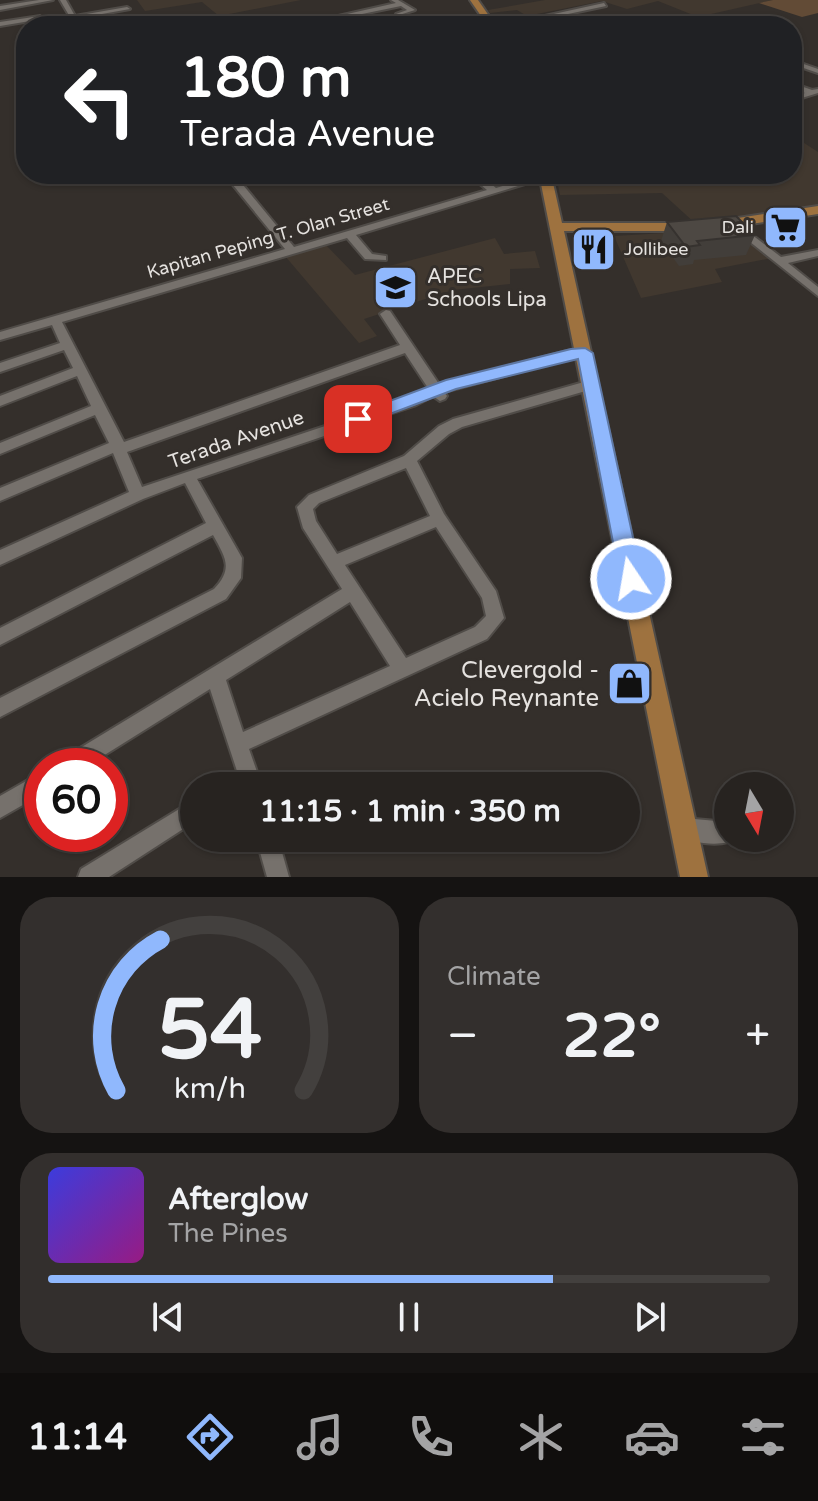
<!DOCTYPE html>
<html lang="en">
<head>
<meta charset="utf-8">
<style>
	:root { --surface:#272320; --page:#332f2d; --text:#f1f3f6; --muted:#a4a4a5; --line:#43403e; --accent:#90b8fd }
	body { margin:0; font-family:"Varela Round",sans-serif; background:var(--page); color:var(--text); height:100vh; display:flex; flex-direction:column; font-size:30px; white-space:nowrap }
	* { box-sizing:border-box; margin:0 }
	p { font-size:26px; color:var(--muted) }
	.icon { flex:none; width:44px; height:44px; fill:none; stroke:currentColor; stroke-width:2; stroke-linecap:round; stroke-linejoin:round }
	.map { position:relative; height:877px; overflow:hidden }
	.side { display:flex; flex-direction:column; gap:20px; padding:20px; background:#151312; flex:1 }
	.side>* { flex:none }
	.banner { position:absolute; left:16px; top:16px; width:786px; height:168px; border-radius:32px; box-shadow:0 2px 6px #0004,0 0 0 2px var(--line); background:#202124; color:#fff; overflow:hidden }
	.needle { width:52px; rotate:170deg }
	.fabs { position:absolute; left:714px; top:772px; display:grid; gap:16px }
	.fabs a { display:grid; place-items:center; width:80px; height:80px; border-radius:50%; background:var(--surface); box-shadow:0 2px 6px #0004,0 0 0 2px var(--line); font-size:40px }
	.speed { position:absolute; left:24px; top:748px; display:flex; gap:16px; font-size:40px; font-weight:700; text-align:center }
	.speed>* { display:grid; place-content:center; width:104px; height:104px; border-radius:50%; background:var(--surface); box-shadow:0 2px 6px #0004,0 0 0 2px var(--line); line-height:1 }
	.speed .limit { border:12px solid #d22; background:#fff; color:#111 }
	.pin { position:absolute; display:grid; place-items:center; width:68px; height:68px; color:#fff; margin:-34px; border-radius:16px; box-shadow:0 4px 12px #0006 }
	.me { position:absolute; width:88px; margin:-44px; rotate:348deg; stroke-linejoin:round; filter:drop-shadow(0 0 6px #0008) }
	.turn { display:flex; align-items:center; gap:28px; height:168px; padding:0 32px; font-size:36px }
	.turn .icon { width:104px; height:104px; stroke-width:2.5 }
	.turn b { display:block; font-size:56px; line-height:68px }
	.big { font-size:60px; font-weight:700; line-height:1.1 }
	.side .tile { flex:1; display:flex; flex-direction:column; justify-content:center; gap:12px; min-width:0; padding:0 28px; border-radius:32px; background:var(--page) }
	.side .dial { align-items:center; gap:0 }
	.dial svg { height:208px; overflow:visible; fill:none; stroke:var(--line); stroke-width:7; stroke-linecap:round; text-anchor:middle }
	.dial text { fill:var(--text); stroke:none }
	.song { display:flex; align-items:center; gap:24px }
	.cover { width:96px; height:96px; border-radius:12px; background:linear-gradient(135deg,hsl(240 70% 55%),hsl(310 70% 35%)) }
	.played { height:8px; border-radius:4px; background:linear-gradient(90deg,var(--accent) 70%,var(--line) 70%) }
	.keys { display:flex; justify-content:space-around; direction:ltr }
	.heat { display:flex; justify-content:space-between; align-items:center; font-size:44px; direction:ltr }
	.side .tiles { flex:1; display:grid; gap:20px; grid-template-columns:1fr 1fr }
	.tile:last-child { grid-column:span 2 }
	.trip { position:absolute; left:180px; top:772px; width:460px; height:80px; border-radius:40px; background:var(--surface); box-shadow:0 2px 6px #0004,0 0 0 2px var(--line); font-weight:700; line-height:80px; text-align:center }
	.tab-bar { display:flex; height:128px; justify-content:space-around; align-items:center; background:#100e0d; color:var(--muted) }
	.tab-bar .icon { width:56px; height:56px }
	.tab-bar .on { color:var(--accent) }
	.tab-bar b { font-size:36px; color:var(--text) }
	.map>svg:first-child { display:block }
	.built { fill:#41382f }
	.green { fill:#624b36 }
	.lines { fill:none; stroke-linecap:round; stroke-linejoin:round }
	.minor-casing { stroke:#504c48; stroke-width:4 }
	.major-casing { stroke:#504c48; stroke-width:4 }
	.minor { fill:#76716c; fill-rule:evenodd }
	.major { fill:#9e723f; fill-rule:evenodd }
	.wall { fill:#423e3a }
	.building { fill:#4d4843; stroke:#36322f; stroke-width:2 }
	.route { fill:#90b8fd; stroke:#5e78a4; stroke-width:2 }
	.labels { text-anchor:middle; stroke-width:6; stroke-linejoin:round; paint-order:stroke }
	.far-poi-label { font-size:18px; fill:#e5e2df; stroke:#342f2b; text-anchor:end }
	.far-street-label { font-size:18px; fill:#e5e2df; stroke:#342f2b }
	.poi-label { font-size:20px; fill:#e5e2df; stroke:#342f2b; text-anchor:start }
	.street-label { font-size:20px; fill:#e5e2df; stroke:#342f2b }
	.near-poi-label { font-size:24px; fill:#e5e2df; stroke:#342f2b; text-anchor:end }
</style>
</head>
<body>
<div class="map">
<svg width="818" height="877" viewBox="0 0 818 877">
	<rect width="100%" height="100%" fill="#342f2b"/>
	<!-- built -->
	<g class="built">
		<path d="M137 0H301L219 16 202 2 145 11Z"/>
		<path d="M545 0H773L698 17 658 1 627 9 602 1 527 16 517 10 490 13 488 10Z"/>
		<path d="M801 141 818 152V206L776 214 696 224 662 193 560 195 556 176 792 174V143Z"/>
		<path d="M734 229 772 258 715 269 722 282 641 298 614 236Z"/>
		<path d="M495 238 504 254 535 251 540 268 510 269V284L453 290 364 319 377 336 359 343 285 256 325 244 355 275Z"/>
	</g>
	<!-- green -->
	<path class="green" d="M773 0H818V13L802 17 759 3Z"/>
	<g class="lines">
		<defs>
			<g id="minor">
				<path d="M39 0H53L0 10V6Z"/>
				<path d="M60 0H66L75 16 127 7 130 9 40 25V23L70 17Z"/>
				<path d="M391 0H398L415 10 396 16V14L407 10 401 6 328 21 325 19 396 3Z"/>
				<path d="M604 3 606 6 511 26H499Z"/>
				<path d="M40 16 42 19 0 26V22Z"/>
				<path d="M137 18 139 21 99 26 102 24Z"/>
				<path d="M591 20 604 26 590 24 572 26Z"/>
				<path d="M214 21 222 26H196L197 25Z"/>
				<path d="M792 60 818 69V73L792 64Z"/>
				<path d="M792 83 812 90 818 89V93L792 101V97L805 93 792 88Z"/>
				<path d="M170 174H186L165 181 160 178Z"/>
				<path d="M224 174H234L294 247 487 190 468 174H479L496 188 543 174H558L356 235 372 254 386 256V260L365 259 347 238 62 322 124 442 400 345 380 314 386 310 390 311 439 384 571 350 585 349 591 353 585 357 571 358 444 392 447 396 445 399 440 401 433 396 416 405 197 479 242 558 241 578 226 599 0 717V698L214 589C234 568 225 557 213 535L0 645V628L206 523 185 483 143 499 0 565V550L129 492 113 453 0 501V488L109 443 95 415 0 454V443L91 406 77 376 0 406V396L73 368 64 350 0 372V363L60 343 52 325 0 340V332L285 249ZM405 353 428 388 406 399 142 487 127 452Z"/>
				<path d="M739 225 781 257 818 250V256L788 263 818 287V296L735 230 734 228Z"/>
				<path d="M591 380 598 385 596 388 462 427 449 434 417 461 444 514 496 591 504 618 487 639 249 749 262 786H221L224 779 237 771 210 689 87 766H59L62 759 342 589 303 528 297 507 309 495 404 456 439 426 453 419ZM406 468 430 516 337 554 316 521 313 509 319 503ZM436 527 482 598 486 616 475 627 406 658 345 565ZM350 602 390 666 243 732 226 680Z"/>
				<path d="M42 772V794L0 818V796Z"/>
				<path d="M194 800V822L109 877H78L81 869Z"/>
				<path d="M683 818 728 822V838H737C724 848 691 843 676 836L672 829 676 822Z"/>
				<path d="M256 838H278L289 877H267Z"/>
			</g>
			<g id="major">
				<path d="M470 0H478L496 26H488Z"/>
				<path d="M539 174H551L562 223H688L694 227 688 231H564L708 877H680Z"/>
				<path d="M818 206V214L718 229 712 225 718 221Z"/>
			</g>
		</defs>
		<!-- minor casing -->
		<use href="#minor" class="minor-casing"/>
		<!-- major casing -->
		<use href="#major" class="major-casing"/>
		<!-- minor -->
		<use href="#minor" class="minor"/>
		<!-- major -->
		<use href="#major" class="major"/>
	</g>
	<!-- wall -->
	<path class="wall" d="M667 222 755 235 746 255 694 260 693 264 679 266 661 241Z"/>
	<!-- building -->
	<path class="building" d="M736 216 755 235 697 241 700 245 686 247 667 222Z"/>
	<!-- route -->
	<path class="route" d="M585 348 593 353 642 579 639 586 631 588 623 586 620 579 578 359 456 389 358 426 349 419 352 415 446 380 571 349Z"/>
	<!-- icons -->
	<defs>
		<symbol id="supermarket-square" viewBox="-11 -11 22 22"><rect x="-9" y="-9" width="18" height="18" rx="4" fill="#90b8fd" stroke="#342f2b"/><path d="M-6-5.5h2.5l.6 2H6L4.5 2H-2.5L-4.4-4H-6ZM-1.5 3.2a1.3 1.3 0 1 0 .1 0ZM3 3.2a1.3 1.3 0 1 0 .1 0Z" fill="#111"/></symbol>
		<symbol id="restaurant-square" viewBox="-11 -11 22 22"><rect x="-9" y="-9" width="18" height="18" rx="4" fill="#90b8fd" stroke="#342f2b"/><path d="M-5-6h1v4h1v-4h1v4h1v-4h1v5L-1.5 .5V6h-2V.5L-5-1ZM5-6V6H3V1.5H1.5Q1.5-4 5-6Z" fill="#111"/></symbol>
		<symbol id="school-square" viewBox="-11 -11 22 22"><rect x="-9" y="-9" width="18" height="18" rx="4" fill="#90b8fd" stroke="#342f2b"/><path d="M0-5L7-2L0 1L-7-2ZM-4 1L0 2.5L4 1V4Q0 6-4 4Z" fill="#111"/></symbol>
		<symbol id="shop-square" viewBox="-11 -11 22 22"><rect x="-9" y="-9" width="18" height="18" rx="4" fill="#90b8fd" stroke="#342f2b"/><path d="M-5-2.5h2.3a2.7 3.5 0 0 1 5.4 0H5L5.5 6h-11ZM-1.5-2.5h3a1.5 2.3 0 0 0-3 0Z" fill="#111"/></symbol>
	</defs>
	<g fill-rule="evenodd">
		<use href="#supermarket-square" x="760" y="202" width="51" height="51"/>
		<use href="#restaurant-square" x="568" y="224" width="51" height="51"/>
		<use href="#school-square" x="370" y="262" width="51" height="51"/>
		<use href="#shop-square" x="604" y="658" width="51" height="51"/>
	</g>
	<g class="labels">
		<!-- far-poi labels -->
		<g class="far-poi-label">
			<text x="754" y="233">Dali</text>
			<text x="624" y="255" text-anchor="start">Jollibee</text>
		</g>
		<!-- far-street labels -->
		<g class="far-street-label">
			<text transform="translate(268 238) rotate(-16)" y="6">Kapitan Peping T. Olan Street</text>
		</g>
		<!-- poi labels -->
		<g class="poi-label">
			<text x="427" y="283">APEC<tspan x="427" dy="23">Schools Lipa</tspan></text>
		</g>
		<!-- street labels -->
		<g class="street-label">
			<text transform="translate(236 439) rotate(-19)" y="7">Terada Avenue</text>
		</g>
		<!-- near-poi labels -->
		<g class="near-poi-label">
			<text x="599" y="678">Clevergold -<tspan x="599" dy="28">Acielo Reynante</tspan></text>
		</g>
	</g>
</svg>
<div class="fabs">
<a><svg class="needle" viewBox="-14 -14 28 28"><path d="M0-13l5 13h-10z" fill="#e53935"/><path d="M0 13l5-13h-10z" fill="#a4a4a5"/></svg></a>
</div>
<div class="speed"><div class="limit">60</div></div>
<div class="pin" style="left:358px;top:419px;background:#d93025"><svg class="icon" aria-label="arrive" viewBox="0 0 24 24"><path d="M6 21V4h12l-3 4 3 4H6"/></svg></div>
<svg class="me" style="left:631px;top:579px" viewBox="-20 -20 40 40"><circle r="17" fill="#90b8fd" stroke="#fff" stroke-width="3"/><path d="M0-11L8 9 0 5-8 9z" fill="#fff"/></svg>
<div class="trip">11:15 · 1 min · 350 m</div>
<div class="banner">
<div class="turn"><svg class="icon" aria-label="left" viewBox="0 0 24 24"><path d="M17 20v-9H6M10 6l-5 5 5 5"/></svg><div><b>180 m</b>Terada Avenue</div></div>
</div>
</div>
<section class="side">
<div class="tiles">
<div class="tile dial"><svg viewBox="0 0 100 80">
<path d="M14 69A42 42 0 1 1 86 69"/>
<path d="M14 69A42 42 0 0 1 31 11" stroke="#90b8fd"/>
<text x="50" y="56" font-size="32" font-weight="700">54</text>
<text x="50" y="72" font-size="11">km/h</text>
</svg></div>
<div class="tile"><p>Climate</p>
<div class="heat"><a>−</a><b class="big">22°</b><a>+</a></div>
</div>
<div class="tile">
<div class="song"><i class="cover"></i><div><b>Afterglow</b><p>The Pines</p></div></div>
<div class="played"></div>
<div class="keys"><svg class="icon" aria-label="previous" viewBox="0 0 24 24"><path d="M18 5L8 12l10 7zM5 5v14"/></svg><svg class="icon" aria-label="pause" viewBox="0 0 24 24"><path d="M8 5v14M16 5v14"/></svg><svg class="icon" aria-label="next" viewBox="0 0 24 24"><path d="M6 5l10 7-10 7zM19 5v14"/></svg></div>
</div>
</div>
</section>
<nav class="tab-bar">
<b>11:14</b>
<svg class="icon on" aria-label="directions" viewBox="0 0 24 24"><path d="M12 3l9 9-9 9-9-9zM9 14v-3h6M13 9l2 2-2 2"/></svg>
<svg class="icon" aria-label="music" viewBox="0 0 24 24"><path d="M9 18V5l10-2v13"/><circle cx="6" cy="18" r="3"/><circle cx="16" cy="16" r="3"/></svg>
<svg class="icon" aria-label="phone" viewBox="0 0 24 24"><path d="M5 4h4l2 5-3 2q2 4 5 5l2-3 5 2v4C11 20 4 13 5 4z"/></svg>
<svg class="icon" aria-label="climate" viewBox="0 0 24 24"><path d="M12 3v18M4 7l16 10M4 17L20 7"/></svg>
<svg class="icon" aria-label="car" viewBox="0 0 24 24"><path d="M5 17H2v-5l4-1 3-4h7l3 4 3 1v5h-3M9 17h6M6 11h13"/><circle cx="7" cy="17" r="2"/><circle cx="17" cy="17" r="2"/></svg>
<svg class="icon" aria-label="filters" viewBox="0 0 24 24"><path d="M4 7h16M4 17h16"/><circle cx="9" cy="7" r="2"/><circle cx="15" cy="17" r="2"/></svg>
</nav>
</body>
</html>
